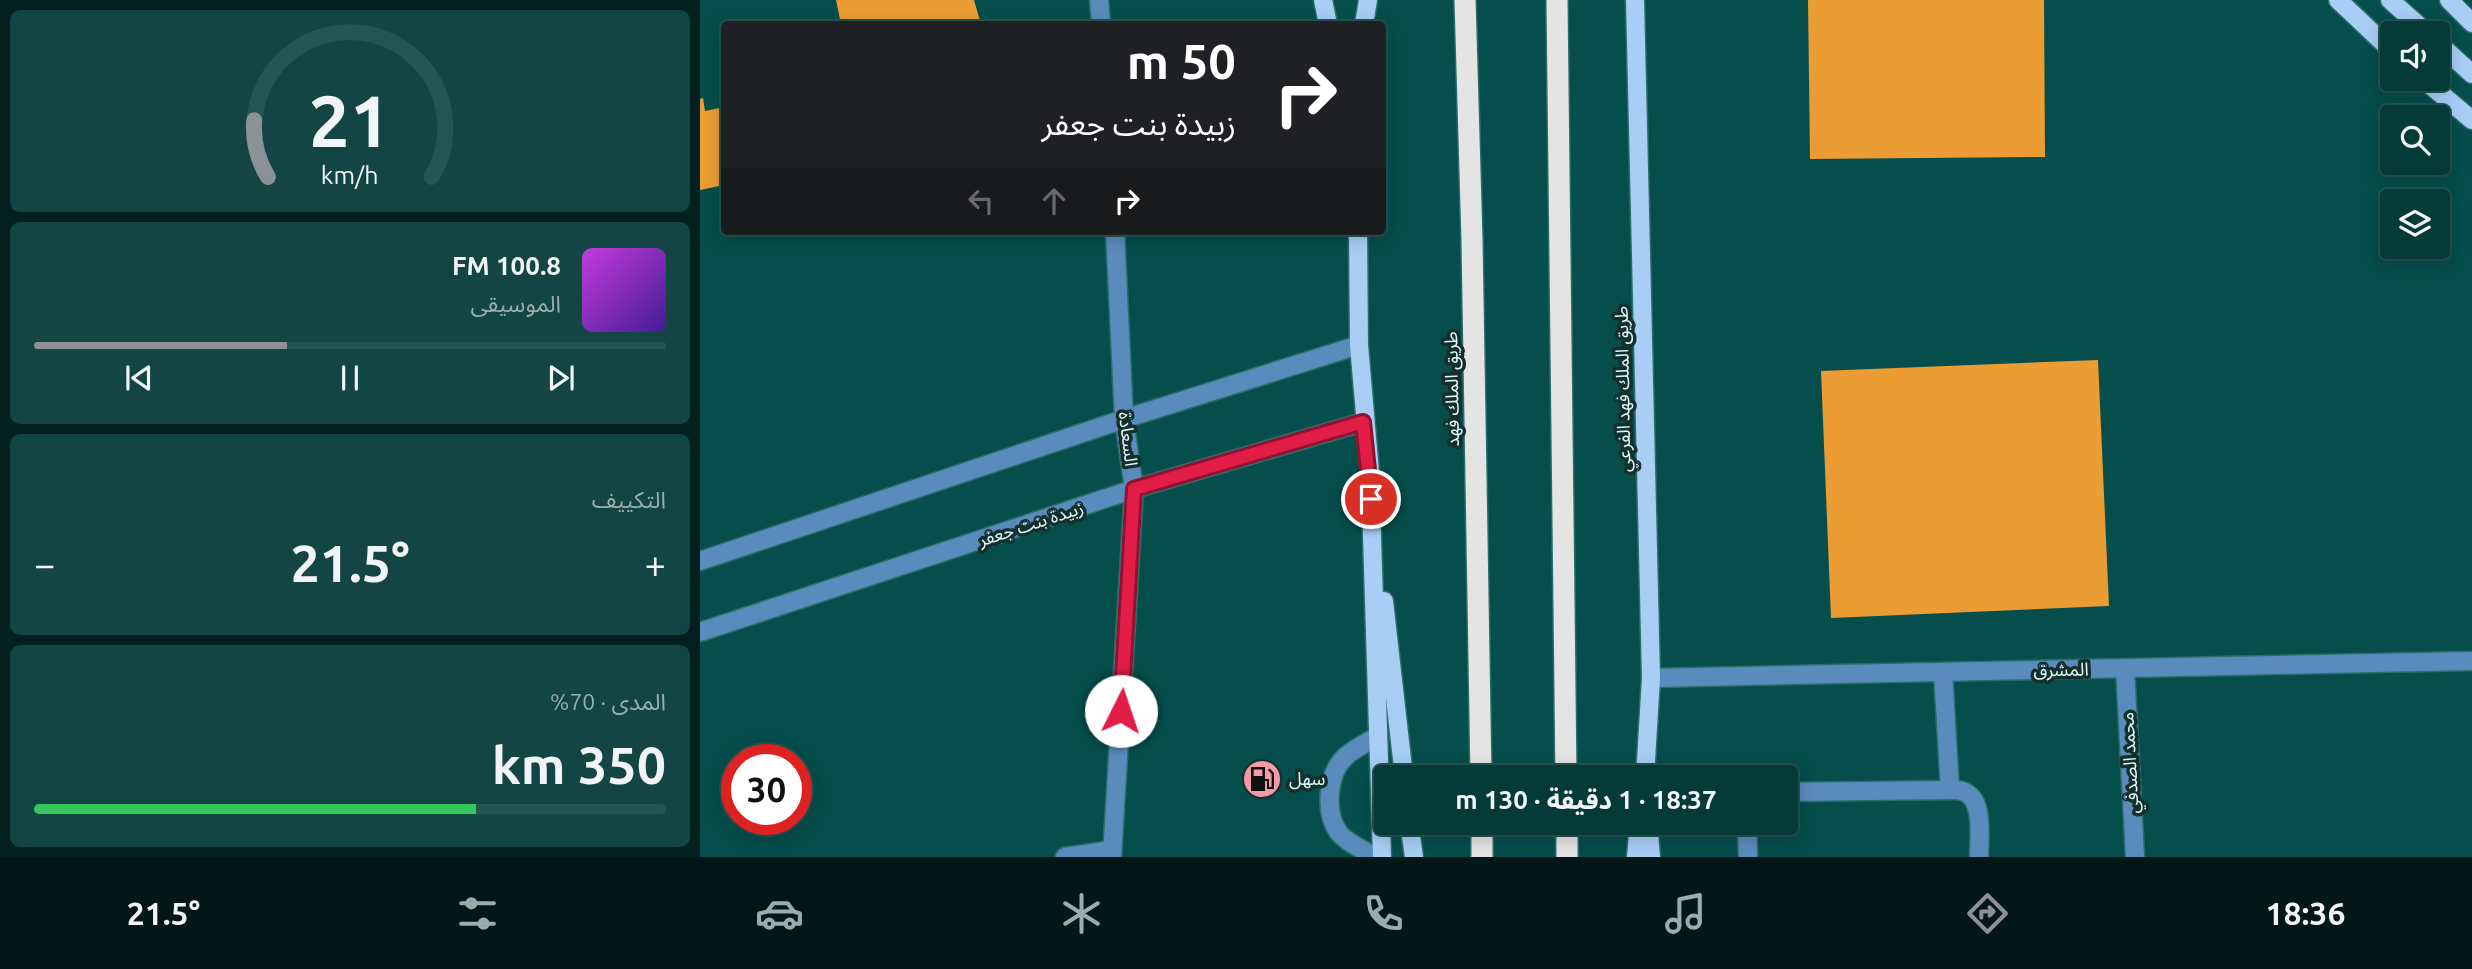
<!DOCTYPE html>
<html lang="ar">
<head>
<meta charset="utf-8">
<style>
	:root { --surface:#043a38; --page:#124543; --text:#f1f3f6; --muted:#97adae; --line:#255453; --accent:#8c9099 }
	body { margin:0; font-family:Ubuntu,"Noto Sans Arabic",sans-serif; background:var(--page); color:var(--text); direction:rtl; height:100vh; display:flex; flex-direction:column; font-size:26px; white-space:nowrap }
	* { box-sizing:border-box; margin:0 }
	p { font-size:23px; color:var(--muted) }
	.icon { flex:none; width:38px; height:38px; fill:none; stroke:currentColor; stroke-width:2; stroke-linecap:round; stroke-linejoin:round }
	.map { position:relative; flex:1; overflow:hidden; direction:ltr }
	.sheet { display:flex; flex-direction:column; gap:10px; padding:10px; background:#02201f; width:700px }
	.sheet>* { flex:none }
	.banner { position:absolute; left:21px; top:21px; width:665px; height:214px; border-radius:7px; box-shadow:0 4px 18px #0003,0 0 0 2px var(--line); direction:rtl; background:#202124; color:#fff; overflow:hidden }
	.controls { position:absolute; left:1680px; top:21px; display:grid; gap:14px }
	.controls a { display:grid; place-items:center; width:70px; height:70px; border-radius:7px; background:var(--surface); box-shadow:0 4px 18px #0003,0 0 0 2px var(--line); font-size:35px }
	.speed { position:absolute; left:21px; top:744px; display:flex; gap:14px; font-size:35px; font-weight:700; text-align:center }
	.speed>* { display:grid; place-content:center; width:91px; height:91px; border-radius:50%; background:var(--surface); box-shadow:0 4px 18px #0003,0 0 0 2px var(--line); line-height:1 }
	.speed .limit { border:10px solid #d22; background:#fff; color:#111 }
	.pin { position:absolute; display:grid; place-items:center; width:60px; height:60px; color:#fff; margin:-30px; border:4px solid #fff; border-radius:50%; box-shadow:0 2px 7px #0007 }
	.me { position:absolute; width:77px; margin:-38px; rotate:4deg; stroke-linejoin:round; filter:drop-shadow(0 0 5px #0008) }
	.turn { display:flex; align-items:center; gap:24px; height:147px; padding:0 35px; font-size:32px }
	.turn .icon { width:91px; height:91px; stroke-width:2.5 }
	.turn b { display:block; font-size:49px; line-height:60px }
	.lanes { display:flex; align-items:center; height:66px; padding:0 35px; background:#0003; justify-content:center; gap:35px; direction:ltr }
	.lanes .off { opacity:.35 }
	.big { font-size:52px; font-weight:700; line-height:1.1 }
	.sheet .card { flex:1; display:flex; flex-direction:column; justify-content:center; gap:10px; min-width:0; padding:0 24px; border-radius:10px; background:var(--page) }
	.sheet .dial { align-items:center; gap:0 }
	.dial svg { height:182px; overflow:visible; fill:none; stroke:var(--line); stroke-width:7; stroke-linecap:round; text-anchor:middle }
	.dial text { fill:var(--text); stroke:none }
	.song { display:flex; align-items:center; gap:21px }
	.cover { width:84px; height:84px; border-radius:10px; background:linear-gradient(135deg,hsl(290 70% 55%),hsl(260 70% 35%)) }
	.played { height:7px; border-radius:4px; background:linear-gradient(90deg,var(--accent) 40%,var(--line) 40%) }
	.keys { display:flex; justify-content:space-around; direction:ltr }
	.heat { display:flex; justify-content:space-between; align-items:center; font-size:38px; direction:ltr }
	.charge { height:10px; border-radius:5px; background:linear-gradient(90deg,#34c759 70%,var(--line) 0) }
	.trip { position:absolute; left:674px; top:765px; width:424px; height:70px; border-radius:7px; background:var(--surface); box-shadow:0 4px 18px #0003,0 0 0 2px var(--line); font-weight:700; line-height:70px; text-align:center; direction:rtl }
	.dock { display:flex; height:112px; justify-content:space-around; align-items:center; background:#021716; color:var(--muted) }
	.dock .icon { width:49px; height:49px }
	.dock .selected { color:var(--accent) }
	.dock b { font-size:32px; color:var(--text) }
	main { display:flex; flex:1; min-height:0 }
	.map>svg:first-child { display:block }
	.building { fill:#eb9d34 }
	.lines { fill:none; stroke-linecap:round; stroke-linejoin:round }
	.minor-casing { stroke:#2c6d6a; stroke-width:21 }
	.major-casing { stroke:#2c6d6a; stroke-width:21 }
	.highway-casing { stroke:#2c6d6a; stroke-width:24 }
	.minor { stroke:#5a8bbd; stroke-width:18 }
	.major { stroke:#a8cef6; stroke-width:18 }
	.highway { stroke:#e4e4e4; stroke-width:21 }
	.route-casing { stroke:#92132f; stroke-width:18 }
	.route { stroke:#e11d48; stroke-width:12 }
	.labels { text-anchor:middle; stroke-width:7; stroke-linejoin:round; paint-order:stroke }
	.street-label { font-size:18px; fill:#ddfcf9; stroke:#152f2d }
	.poi-label { font-size:18px; fill:#ddfcf9; stroke:#152f2d; text-anchor:start }
</style>
</head>
<body>
<main>
<div class="map">
<svg width="1772" height="857" viewBox="0 0 1772 857">
	<rect width="100%" height="100%" fill="#054e4b"/>
	<!-- building -->
	<g class="building">
		<path d="M136 0H274L281 24H141Z"/>
		<path d="M1108 0H1344L1345 157 1110 159Z"/>
		<path d="M3 98 5 111 24 107V185L0 190V99Z"/>
		<path d="M1398 360 1409 606 1131 618 1121 371Z"/>
	</g>
	<g class="lines">
		<defs>
			<g id="minor">
				<path d="M399 0 401 24"/>
				<path d="M0 561 424 419 659 345"/>
				<path d="M0 632 434 489 663 422"/>
				<path d="M1425 668 1435 857"/>
				<path d="M1243 672 1250 790C1287 787 1279 833 1279 857"/>
				<path d="M951 678 1772 661"/>
				<path d="M1085 792 1250 790"/>
				<path d="M1047 822 1048 857"/>
				<path d="M365 857 412 850"/>
				<path d="M412 857 434 489 424 419 415 231"/>
				<path d="M675 857C664 850 647 843 639 833 624 813 627 773 646 756 655 748 668 742 678 736"/>
			</g>
			<g id="major">
				<path d="M623 0 628 24"/>
				<path d="M935 0 951 678 945 777"/>
				<path d="M1638 0 1692 51"/>
				<path d="M1690 0 1727 33"/>
				<path d="M1749 0 1772 23"/>
				<path d="M664 24 668 0"/>
				<path d="M1738 43 1772 74"/>
				<path d="M1723 79 1772 120"/>
				<path d="M658 231 659 345 670 472 682 857"/>
				<path d="M684 601 704 777"/>
				<path d="M709 822 714 857"/>
				<path d="M948 822 951 857"/>
				<path d="M936 857 939 822"/>
			</g>
			<g id="highway">
				<path d="M765 0 772 240 781 777"/>
				<path d="M857 0 866 777"/>
				<path d="M782 822V857"/>
				<path d="M867 822V857"/>
			</g>
		</defs>
		<!-- minor casing -->
		<use href="#minor" class="minor-casing"/>
		<!-- major casing -->
		<use href="#major" class="major-casing"/>
		<!-- highway casing -->
		<use href="#highway" class="highway-casing"/>
		<!-- minor -->
		<use href="#minor" class="minor"/>
		<!-- major -->
		<use href="#major" class="major"/>
		<!-- highway -->
		<use href="#highway" class="highway"/>
	</g>
	<g class="lines">
		<defs>
			<path id="route" d="M421 711 434 489 663 422 671 499"/>
		</defs>
		<!-- route casing -->
		<use href="#route" class="route-casing"/>
		<!-- route -->
		<use href="#route" class="route"/>
	</g>
	<!-- icons -->
	<defs>
		<symbol id="fuel-disc" viewBox="-11 -11 22 22"><circle r="9.5" fill="#f39aa8" stroke="#152f2d"/><path d="M-5.5-6h7V0h2V4h1.3V-2.5L3-4.5l.8-.8L6-3V5H2.5V1h-1V6h-7ZM-4.2-4.7v3.2H.2V-4.7Z" fill="#111"/></symbol>
	</defs>
	<g fill-rule="evenodd">
		<use href="#fuel-disc" x="540" y="757" width="44" height="44"/>
	</g>
	<g class="labels">
		<!-- street labels -->
		<g class="street-label">
			<text transform="translate(752 389) rotate(-91)" y="6">طريق الملك فهد</text>
			<text transform="translate(923 389) rotate(-91)" y="6">طريق الملك فهد الفرعي</text>
			<text transform="translate(428 439) rotate(83)" y="6">السعادة</text>
			<text transform="translate(331 524) rotate(-18)" y="6">زبيدة بنت جعفر</text>
			<text transform="translate(1361 670) rotate(-1)" y="6">المشرق</text>
			<text transform="translate(1430 763) rotate(-93)" y="6">محمد الصدفي</text>
		</g>
		<!-- poi labels -->
		<g class="poi-label">
			<text x="589" y="785">سهل</text>
		</g>
	</g>
</svg>
<div class="controls">
<a><svg class="icon" aria-label="sound" viewBox="0 0 24 24"><path d="M4 9h4l5-4v14l-5-4H4zM17 9q2 3 0 6"/></svg></a>
<a><svg class="icon" aria-label="search" viewBox="0 0 24 24"><circle cx="10" cy="10" r="6"/><path d="M15 15l6 6"/></svg></a>
<a><svg class="icon" aria-label="layers" viewBox="0 0 24 24"><path d="M12 4l9 5-9 5-9-5zM3 14l9 5 9-5"/></svg></a>
</div>
<div class="speed"><div class="limit">30</div></div>
<div class="pin" style="left:671px;top:499px;background:#d93025"><svg class="icon" aria-label="arrive" viewBox="0 0 24 24"><path d="M6 21V4h12l-3 4 3 4H6"/></svg></div>
<svg class="me" style="left:421px;top:711px" viewBox="-20 -20 40 40"><circle r="19" fill="#fff"/><path d="M0-13L10 11 0 6-10 11z" fill="#e11d48"/></svg>
<div class="trip">18:37 · 1 دقيقة · 130 m</div>
<div class="banner">
<div class="turn"><svg class="icon" aria-label="right" viewBox="0 0 24 24"><path d="M7 20v-9h11M14 6l5 5-5 5"/></svg><div><b>50 m</b>زبيدة بنت جعفر</div></div>
<div class="lanes"><svg class="icon off" aria-label="left" viewBox="0 0 24 24"><path d="M17 20v-9H6M10 6l-5 5 5 5"/></svg><svg class="icon off" aria-label="ahead" viewBox="0 0 24 24"><path d="M12 20V5M6 11l6-6 6 6"/></svg><svg class="icon" aria-label="right" viewBox="0 0 24 24"><path d="M7 20v-9h11M14 6l5 5-5 5"/></svg></div>
</div>
</div>
<section class="sheet">
<div class="card dial"><svg viewBox="0 0 100 80">
<path d="M14 69A42 42 0 1 1 86 69"/>
<path d="M14 69A42 42 0 0 1 8 44" stroke="#8c9099"/>
<text x="50" y="56" font-size="32" font-weight="700">21</text>
<text x="50" y="72" font-size="11">km/h</text>
</svg></div>
<div class="card">
<div class="song"><i class="cover"></i><div><b>100.8 FM</b><p>الموسيقى</p></div></div>
<div class="played"></div>
<div class="keys"><svg class="icon" aria-label="previous" viewBox="0 0 24 24"><path d="M18 5L8 12l10 7zM5 5v14"/></svg><svg class="icon" aria-label="pause" viewBox="0 0 24 24"><path d="M8 5v14M16 5v14"/></svg><svg class="icon" aria-label="next" viewBox="0 0 24 24"><path d="M6 5l10 7-10 7zM19 5v14"/></svg></div>
</div>
<div class="card"><p>التكييف</p>
<div class="heat"><a>−</a><b class="big">21.5°</b><a>+</a></div>
</div>
<div class="card"><p>المدى · 70%</p><b class="big">350 km</b><div class="charge"></div></div>
</section>
</main>
<nav class="dock">
<b>18:36</b>
<svg class="icon selected" aria-label="directions" viewBox="0 0 24 24"><path d="M12 3l9 9-9 9-9-9zM9 14v-3h6M13 9l2 2-2 2"/></svg>
<svg class="icon" aria-label="music" viewBox="0 0 24 24"><path d="M9 18V5l10-2v13"/><circle cx="6" cy="18" r="3"/><circle cx="16" cy="16" r="3"/></svg>
<svg class="icon" aria-label="phone" viewBox="0 0 24 24"><path d="M5 4h4l2 5-3 2q2 4 5 5l2-3 5 2v4C11 20 4 13 5 4z"/></svg>
<svg class="icon" aria-label="climate" viewBox="0 0 24 24"><path d="M12 3v18M4 7l16 10M4 17L20 7"/></svg>
<svg class="icon" aria-label="car" viewBox="0 0 24 24"><path d="M5 17H2v-5l4-1 3-4h7l3 4 3 1v5h-3M9 17h6M6 11h13"/><circle cx="7" cy="17" r="2"/><circle cx="17" cy="17" r="2"/></svg>
<svg class="icon" aria-label="filters" viewBox="0 0 24 24"><path d="M4 7h16M4 17h16"/><circle cx="9" cy="7" r="2"/><circle cx="15" cy="17" r="2"/></svg>
<b>21.5°</b>
</nav>
</body>
</html>
